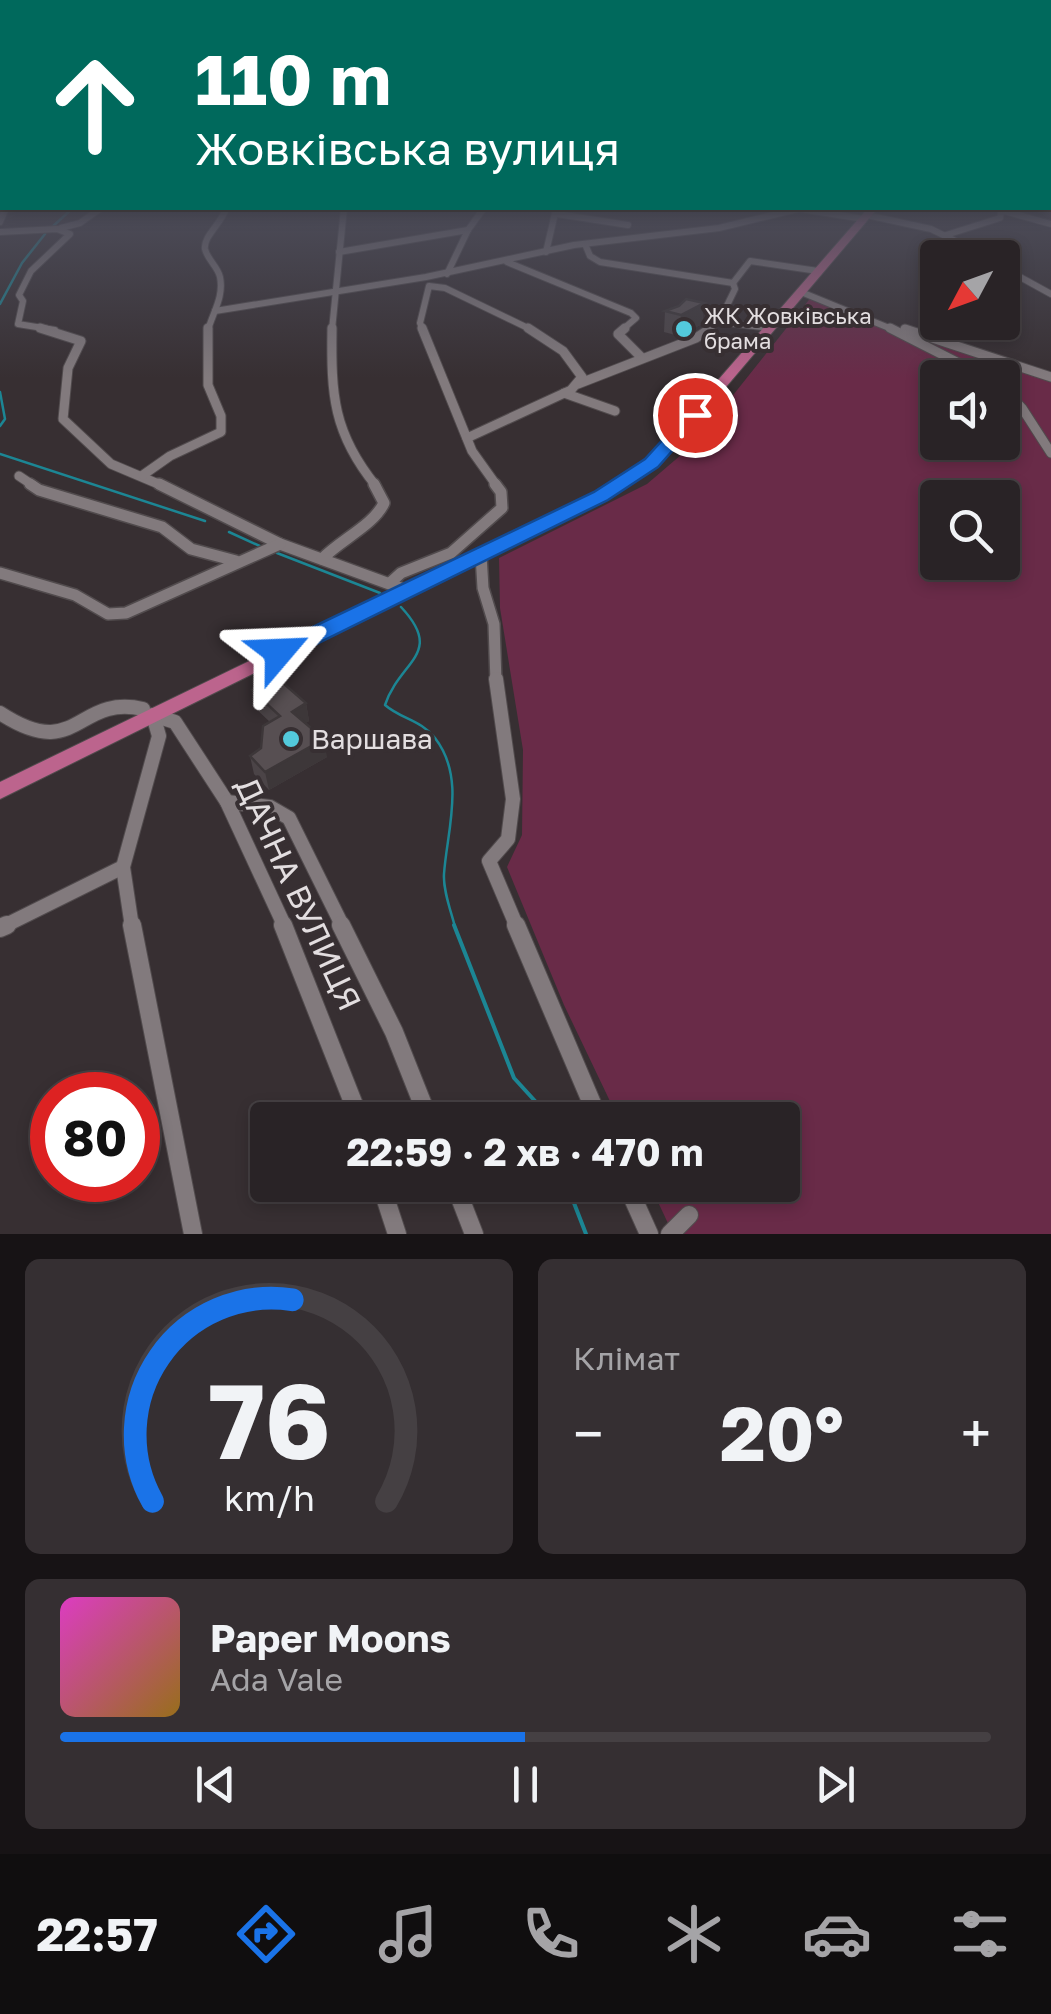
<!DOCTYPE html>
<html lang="uk">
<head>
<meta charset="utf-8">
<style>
	:root { --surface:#292326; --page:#352f32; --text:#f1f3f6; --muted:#a5a4a7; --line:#454043; --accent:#1a73e8 }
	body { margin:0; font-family:"Golos Text",sans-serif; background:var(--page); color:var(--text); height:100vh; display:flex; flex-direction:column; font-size:38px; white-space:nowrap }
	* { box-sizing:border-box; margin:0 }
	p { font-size:32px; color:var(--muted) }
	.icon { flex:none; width:55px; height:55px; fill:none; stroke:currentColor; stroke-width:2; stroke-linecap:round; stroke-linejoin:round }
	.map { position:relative; height:1234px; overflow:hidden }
	.sheet { display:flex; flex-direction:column; gap:25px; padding:25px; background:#171315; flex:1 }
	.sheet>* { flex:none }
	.guide { position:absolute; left:0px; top:0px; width:1052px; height:210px; box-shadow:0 5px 15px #0003,0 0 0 2px var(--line); background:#00695c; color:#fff; overflow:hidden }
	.needle { width:65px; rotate:229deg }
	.fabs { position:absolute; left:920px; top:240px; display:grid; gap:20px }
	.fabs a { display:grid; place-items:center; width:100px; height:100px; border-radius:10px; background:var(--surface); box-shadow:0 5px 15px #0003,0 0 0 2px var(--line); font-size:50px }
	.speed { position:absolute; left:30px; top:1072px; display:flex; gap:20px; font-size:50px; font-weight:700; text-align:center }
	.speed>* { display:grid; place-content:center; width:130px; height:130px; border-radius:50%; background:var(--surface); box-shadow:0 5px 15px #0003,0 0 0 2px var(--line); line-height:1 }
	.speed .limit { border:15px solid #d22; background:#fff; color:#111 }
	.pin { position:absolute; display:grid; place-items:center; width:85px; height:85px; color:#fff; margin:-42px; border:5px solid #fff; border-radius:50%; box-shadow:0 2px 10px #0007 }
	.me { position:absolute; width:110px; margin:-55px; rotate:64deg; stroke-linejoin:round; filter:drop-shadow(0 0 8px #0008) }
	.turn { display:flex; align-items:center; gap:35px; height:210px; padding:0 30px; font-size:45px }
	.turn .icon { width:130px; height:130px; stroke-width:2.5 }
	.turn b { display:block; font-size:70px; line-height:85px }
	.big { font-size:75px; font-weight:700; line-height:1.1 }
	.sheet .tile { flex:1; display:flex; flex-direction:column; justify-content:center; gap:15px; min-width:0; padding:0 35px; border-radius:15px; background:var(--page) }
	.sheet .dial { align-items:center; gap:0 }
	.dial svg { height:260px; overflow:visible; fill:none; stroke:var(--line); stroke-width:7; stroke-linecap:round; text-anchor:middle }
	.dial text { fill:var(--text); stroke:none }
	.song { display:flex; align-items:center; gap:30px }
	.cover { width:120px; height:120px; border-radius:15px; background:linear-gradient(135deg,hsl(310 70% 55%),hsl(40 70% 35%)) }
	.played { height:10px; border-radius:5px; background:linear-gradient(90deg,var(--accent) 50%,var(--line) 50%) }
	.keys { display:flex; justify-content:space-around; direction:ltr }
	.heat { display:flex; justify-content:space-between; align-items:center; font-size:55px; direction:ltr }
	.sheet .tiles { flex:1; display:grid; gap:25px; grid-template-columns:1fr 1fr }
	.tile:last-child { grid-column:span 2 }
	.trip { position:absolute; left:250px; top:1102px; width:550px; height:100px; border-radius:10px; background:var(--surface); box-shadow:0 5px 15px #0003,0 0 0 2px var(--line); font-weight:700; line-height:100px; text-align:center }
	.dock { display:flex; height:160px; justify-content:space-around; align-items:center; background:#100e0f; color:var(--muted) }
	.dock .icon { width:70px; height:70px }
	.dock .active { color:var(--accent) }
	.dock b { font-size:45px; color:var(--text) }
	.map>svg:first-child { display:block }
	.green { fill:#692b48; fill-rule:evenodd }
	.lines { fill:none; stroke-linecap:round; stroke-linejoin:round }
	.stream-far1 { stroke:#1c8694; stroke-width:2.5 }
	.stream { stroke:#1c8694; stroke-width:4 }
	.minor-far4-casing { stroke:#514b4d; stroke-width:8 }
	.minor-far3-casing { stroke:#514b4d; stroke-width:11 }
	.minor-far2-casing { stroke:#514b4d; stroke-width:14 }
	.minor-far1-casing { stroke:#514b4d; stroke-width:16 }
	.minor-casing { stroke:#514b4d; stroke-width:20 }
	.trunk-casing { stroke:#514b4d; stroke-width:2 }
	.minor-far4 { stroke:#827a7d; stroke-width:6 }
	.minor-far3 { stroke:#827a7d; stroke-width:9 }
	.minor-far2 { stroke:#827a7d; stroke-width:11 }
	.minor-far1 { stroke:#827a7d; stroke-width:14 }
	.minor { stroke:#827a7d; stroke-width:18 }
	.trunk { fill:#bc648d; fill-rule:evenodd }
	.wall { fill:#4b4447 }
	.shaded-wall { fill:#3d3739 }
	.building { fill:#574f52; stroke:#3d3739; stroke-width:2.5 }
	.route { fill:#1a73e8; stroke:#114b97; stroke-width:2.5 }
	.poi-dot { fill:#53cadc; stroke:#372f32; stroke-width:4 }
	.labels { text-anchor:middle; stroke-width:8; stroke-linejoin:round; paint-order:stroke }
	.far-poi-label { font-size:22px; fill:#e3dee0; stroke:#372f32; text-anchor:start }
	.poi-label { font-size:28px; fill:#e3dee0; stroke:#372f32; text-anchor:start }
	.near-street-label { font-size:32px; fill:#e3dee0; stroke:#372f32 }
</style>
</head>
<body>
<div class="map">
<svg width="1051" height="1234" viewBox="0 0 1051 1234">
	<rect width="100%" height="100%" fill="#372f32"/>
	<!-- green -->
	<path class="green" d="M812 296C889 330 971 353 1051 380V1234H673L650 1185H782V1120H619L564 1005 507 867 522 835 523 750 500 608 499 558 647 484 695 443ZM938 378H1002V442H938ZM938 498H1002V562H938Z"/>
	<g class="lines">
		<!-- stream-far1 -->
		<g class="stream-far1">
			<path d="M52 227 73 208"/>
			<path d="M0 304 22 263 45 234"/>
			<path d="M0 392 5 419 0 426"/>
			<path d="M0 454 205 521"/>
			<path d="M229 532 262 547"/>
			<path d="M277 553 380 593"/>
			<path d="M401 607C445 654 400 660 385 705 401 719 421 720 435 738 466 778 447 830 444 874 443 891 451 911 455 927"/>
		</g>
		<!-- stream -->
		<g class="stream">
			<path d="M454 925 514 1078 535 1101 543 1120"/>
			<path d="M567 1185 586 1234"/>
		</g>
		<defs>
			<g id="minor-far4">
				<path d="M794 208 864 219"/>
				<path d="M1004 211 1051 224"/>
				<path d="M557 214 628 225"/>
				<path d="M871 216 931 229 990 258"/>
				<path d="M0 222 6 208"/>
				<path d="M61 228 80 223 101 208"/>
				<path d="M0 232 57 229 70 234 31 271 19 295 23 301 18 324 55 330"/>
				<path d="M946 235 1000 218 1002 208"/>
				<path d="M585 244 590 256 600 262 733 283"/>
				<path d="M339 252 468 230"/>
				<path d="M546 252 556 209"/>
				<path d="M507 262 631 313 636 318 622 330"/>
				<path d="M1002 267 1051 294"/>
				<path d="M447 274 468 230 484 208"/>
				<path d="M733 283 750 261 818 271"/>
				<path d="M801 292 894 330"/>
				<path d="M215 311 426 277 574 245 719 228 798 209"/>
				<path d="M719 322 735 289 733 283"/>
				<path d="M905 329 909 330"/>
				<path d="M208 330C213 312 224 297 220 277 218 267 207 259 205 249 203 236 223 222 226 208"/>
				<path d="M332 330 344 208"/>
				<path d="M423 330 420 323 429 286 445 288 532 330"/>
				<path d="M707 330 719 322 770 328"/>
			</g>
			<g id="minor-far3">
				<path d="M40 328 81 341 68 368 63 419 111 464 163 486"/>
				<path d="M332 328C331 395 333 433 376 486"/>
				<path d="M422 328 472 451 497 486"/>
				<path d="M625 328 618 334 642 358"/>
				<path d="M890 328 988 378"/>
				<path d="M905 329 1051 377"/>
				<path d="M578 384 696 338 711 328"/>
				<path d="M1002 387 1022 408 1051 453"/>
				<path d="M564 393 615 411"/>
				<path d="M467 438 571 390 582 377 563 351 528 328"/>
				<path d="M143 475 170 456 221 432V416L208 385V328"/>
				<path d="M19 476 34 486"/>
			</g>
			<g id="minor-far2">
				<path d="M30 484 39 490 162 527 191 549 236 561"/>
				<path d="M159 484 280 544 406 590"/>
				<path d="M481 555 483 588 494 624 496 682"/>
				<path d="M322 559C340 540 374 525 384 503L374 484"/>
				<path d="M0 573 75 595 108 614 126 613 280 544"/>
				<path d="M390 583 401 573 451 553 502 508 501 492 495 484"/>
			</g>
			<g id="minor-far1">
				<path d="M496 679 513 799 508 839 489 861 517 927"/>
				<path d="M0 713C78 764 76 694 143 709"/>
				<path d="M153 715 175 722 227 802 285 927"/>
				<path d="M227 802 270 807 289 818 343 927"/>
				<path d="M2 927 123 867"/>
				<path d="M132 927 123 867 159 736 153 715"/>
			</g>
			<g id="minor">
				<path d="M132 925 193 1234"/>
				<path d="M283 925 360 1120"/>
				<path d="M341 925 394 1032 429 1120"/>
				<path d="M516 925 599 1120"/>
				<path d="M0 928 7 925"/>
				<path d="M381 1185 397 1234"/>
				<path d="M455 1185 474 1234"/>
				<path d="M627 1185 649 1234"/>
				<path d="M670 1234 689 1215"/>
			</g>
			<path id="trunk" d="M868 208H878L675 447 643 476 606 499 0 799V782L596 493 633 470 665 441Z"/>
		</defs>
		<!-- minor-far4 casing -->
		<use href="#minor-far4" class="minor-far4-casing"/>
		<!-- minor-far3 casing -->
		<use href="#minor-far3" class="minor-far3-casing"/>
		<!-- minor-far2 casing -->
		<use href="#minor-far2" class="minor-far2-casing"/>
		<!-- minor-far1 casing -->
		<use href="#minor-far1" class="minor-far1-casing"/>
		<!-- minor casing -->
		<use href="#minor" class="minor-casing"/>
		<!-- trunk casing -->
		<use href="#trunk" class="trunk-casing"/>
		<!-- minor-far4 -->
		<use href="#minor-far4" class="minor-far4"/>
		<!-- minor-far3 -->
		<use href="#minor-far3" class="minor-far3"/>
		<!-- minor-far2 -->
		<use href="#minor-far2" class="minor-far2"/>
		<!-- minor-far1 -->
		<use href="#minor-far1" class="minor-far1"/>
		<!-- minor -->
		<use href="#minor" class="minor"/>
		<!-- trunk -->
		<use href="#trunk" class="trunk"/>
	</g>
	<!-- wall -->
	<g class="wall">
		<path d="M704 303 702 324 679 336 664 332 665 311Z"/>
		<path d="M252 690 306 703 309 721 305 723 327 757 269 790 254 774 250 756 261 748 270 722 255 708Z"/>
	</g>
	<!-- shaded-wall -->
	<g class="shaded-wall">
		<path d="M704 303 702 324 679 336 681 315Z"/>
		<path d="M306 703 309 721 295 730 292 712Z"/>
		<path d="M324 739 327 757 269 790 265 772Z"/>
	</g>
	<!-- building -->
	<g class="building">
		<path d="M686 299 704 303 681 315 665 311 679 306Z"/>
		<path d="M275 676 306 703 292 712 324 739 265 772 250 756 261 748 263 726 280 716 252 690Z"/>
	</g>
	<!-- sky -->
	<linearGradient id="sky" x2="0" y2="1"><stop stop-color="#1e1a1c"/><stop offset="0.54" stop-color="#4d4d5a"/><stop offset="1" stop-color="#4d4d5a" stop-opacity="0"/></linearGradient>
	<rect width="1051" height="378" fill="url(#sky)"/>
	<!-- route -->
	<path class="route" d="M695 410 704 415 658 467 608 500 288 658 279 660 267 652 271 647 594 492 645 459 689 411Z"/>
	<!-- markers -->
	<g class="poi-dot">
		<circle cx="684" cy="329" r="10"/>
		<circle cx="291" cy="739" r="10"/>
	</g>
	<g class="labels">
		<!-- far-poi labels -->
		<g class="far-poi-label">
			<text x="704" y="324">ЖК Жовківська<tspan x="704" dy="25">брама</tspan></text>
		</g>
		<!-- poi labels -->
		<g class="poi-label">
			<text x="311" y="749">Варшава</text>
		</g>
		<!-- near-street labels -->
		<g class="near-street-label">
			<text transform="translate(298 894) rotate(65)" y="11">ДАЧНА ВУЛИЦЯ</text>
		</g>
	</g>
</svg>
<div class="fabs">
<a><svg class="needle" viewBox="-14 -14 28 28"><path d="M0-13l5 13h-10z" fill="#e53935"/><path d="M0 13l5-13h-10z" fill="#a5a4a7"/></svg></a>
<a><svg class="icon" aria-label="sound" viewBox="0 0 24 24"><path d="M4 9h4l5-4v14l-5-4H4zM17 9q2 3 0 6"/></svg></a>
<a><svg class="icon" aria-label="search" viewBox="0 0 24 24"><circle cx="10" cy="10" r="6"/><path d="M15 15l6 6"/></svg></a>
</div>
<div class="speed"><div class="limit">80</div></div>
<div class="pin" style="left:695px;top:415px;background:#d93025"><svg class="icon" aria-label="arrive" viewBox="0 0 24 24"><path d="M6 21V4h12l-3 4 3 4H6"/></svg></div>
<svg class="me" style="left:279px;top:652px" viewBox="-20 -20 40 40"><path d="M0-17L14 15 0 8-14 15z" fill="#1a73e8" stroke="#fff" stroke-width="4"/></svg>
<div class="trip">22:59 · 2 хв · 470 m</div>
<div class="guide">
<div class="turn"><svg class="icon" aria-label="ahead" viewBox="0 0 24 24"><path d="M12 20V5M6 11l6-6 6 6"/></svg><div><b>110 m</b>Жовківська вулиця</div></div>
</div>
</div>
<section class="sheet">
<div class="tiles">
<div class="tile dial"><svg viewBox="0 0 100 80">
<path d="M14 69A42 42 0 1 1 86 69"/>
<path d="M14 69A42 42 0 0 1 57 7" stroke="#1a73e8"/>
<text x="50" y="56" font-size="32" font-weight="700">76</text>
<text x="50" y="72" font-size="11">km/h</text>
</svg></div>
<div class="tile"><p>Клімат</p>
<div class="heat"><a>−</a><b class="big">20°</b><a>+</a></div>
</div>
<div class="tile">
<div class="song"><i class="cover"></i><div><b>Paper Moons</b><p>Ada Vale</p></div></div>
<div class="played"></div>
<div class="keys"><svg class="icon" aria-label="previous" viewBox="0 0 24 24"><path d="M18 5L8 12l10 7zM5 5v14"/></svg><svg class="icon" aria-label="pause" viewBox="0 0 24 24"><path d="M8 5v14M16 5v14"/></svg><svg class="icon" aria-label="next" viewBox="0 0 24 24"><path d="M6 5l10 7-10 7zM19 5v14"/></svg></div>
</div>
</div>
</section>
<nav class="dock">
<b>22:57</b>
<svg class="icon active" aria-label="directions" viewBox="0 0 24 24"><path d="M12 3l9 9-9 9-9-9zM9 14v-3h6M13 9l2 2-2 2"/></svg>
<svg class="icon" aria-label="music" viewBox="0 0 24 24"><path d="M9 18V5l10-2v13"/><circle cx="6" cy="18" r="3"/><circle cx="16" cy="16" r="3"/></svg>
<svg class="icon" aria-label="phone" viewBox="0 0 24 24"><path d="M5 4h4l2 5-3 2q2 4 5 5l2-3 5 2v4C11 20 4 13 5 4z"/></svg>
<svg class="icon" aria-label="climate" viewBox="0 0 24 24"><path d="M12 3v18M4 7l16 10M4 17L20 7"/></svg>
<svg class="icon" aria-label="car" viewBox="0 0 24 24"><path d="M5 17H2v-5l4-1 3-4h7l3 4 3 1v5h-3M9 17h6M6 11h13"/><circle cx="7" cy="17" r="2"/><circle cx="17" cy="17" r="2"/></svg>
<svg class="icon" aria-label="filters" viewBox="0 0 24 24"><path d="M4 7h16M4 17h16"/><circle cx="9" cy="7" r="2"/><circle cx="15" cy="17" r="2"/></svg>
</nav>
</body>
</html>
